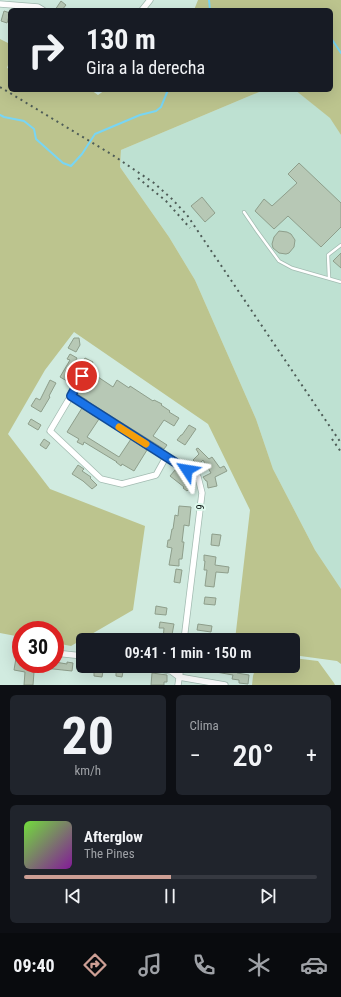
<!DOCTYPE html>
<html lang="es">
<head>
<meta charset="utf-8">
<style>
	:root { --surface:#171b24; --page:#20242c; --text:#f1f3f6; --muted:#9ea1a6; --line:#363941; --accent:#cd9f95 }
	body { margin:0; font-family:"Roboto Condensed",sans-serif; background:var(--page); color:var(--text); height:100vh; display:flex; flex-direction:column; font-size:15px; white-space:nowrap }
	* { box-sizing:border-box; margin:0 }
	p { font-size:13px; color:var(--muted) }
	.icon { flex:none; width:22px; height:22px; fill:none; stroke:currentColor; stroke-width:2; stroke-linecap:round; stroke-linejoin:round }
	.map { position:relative; height:685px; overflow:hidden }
	.details { display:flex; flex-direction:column; gap:10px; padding:10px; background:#0d0f14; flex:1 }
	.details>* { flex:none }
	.guide { position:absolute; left:8px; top:8px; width:325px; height:84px; border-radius:6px; box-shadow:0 4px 16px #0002; background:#171b24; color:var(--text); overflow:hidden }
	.speed { position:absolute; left:12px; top:621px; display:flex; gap:8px; font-size:20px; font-weight:700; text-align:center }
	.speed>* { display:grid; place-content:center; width:52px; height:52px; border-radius:50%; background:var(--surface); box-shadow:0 4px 16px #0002; line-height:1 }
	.speed .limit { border:6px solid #d22; background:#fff; color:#111 }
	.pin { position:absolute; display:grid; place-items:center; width:34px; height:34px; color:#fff; margin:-17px; border:2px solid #fff; border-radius:50%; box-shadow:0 1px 4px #0007 }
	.me { position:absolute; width:44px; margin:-22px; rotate:303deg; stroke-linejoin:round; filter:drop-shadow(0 0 3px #0008) }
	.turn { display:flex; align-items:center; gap:14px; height:84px; padding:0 12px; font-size:18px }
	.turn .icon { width:52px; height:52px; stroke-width:2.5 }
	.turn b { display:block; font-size:28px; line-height:34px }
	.big { font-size:30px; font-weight:600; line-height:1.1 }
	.details .widget { flex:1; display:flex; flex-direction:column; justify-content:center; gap:6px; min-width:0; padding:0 14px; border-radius:6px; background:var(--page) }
	.details .dial { align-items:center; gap:0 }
	.dial b { font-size:52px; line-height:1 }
	.song { display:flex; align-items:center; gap:12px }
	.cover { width:48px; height:48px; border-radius:6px; background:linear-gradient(135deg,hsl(100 70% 55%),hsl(290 70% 35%)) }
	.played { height:4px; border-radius:2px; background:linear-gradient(90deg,var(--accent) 50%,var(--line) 50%) }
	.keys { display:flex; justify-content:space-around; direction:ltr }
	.heat { display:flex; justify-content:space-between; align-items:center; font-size:22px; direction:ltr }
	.details .tiles { flex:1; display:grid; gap:10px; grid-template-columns:1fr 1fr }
	.widget:last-child { grid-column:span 2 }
	.trip { position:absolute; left:76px; top:633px; width:224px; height:40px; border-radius:6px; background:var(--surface); box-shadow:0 4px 16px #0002; font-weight:600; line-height:40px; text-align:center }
	.menu { display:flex; height:64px; justify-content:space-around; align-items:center; background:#090b0e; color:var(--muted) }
	.menu .icon { width:28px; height:28px }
	.menu .selected { color:var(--accent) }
	.menu b { font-size:18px; color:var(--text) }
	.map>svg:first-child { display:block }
	.built { fill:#bee1d2 }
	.green { fill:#bcc48e }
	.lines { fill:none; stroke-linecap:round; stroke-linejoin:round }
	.stream { stroke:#78d5f4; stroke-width:2 }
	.building { fill:#b7c8b5; stroke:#8e9e8b }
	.service-casing { stroke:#a3bcb2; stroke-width:4 }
	.minor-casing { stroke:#a3bcb2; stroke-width:7 }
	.service { stroke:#fff; stroke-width:2.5 }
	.minor { stroke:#fff; stroke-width:5.5 }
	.rail { stroke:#4e5c57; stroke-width:2; stroke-dasharray:2 4; stroke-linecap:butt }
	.route-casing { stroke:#114b97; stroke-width:10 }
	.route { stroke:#1a73e8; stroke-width:7 }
	.slow { stroke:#f59e0b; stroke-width:7 }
	.labels { text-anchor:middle; stroke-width:4; stroke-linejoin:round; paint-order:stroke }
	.street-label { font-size:11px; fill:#0b1411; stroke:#def9ed }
</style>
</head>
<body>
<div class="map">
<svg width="341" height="685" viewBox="0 0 341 685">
	<rect width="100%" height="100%" fill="#d1ebe0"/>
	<!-- built -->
	<path class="built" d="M264 90H295L331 118 341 135V589L315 550 273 469 256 419 195 280 169 237 120 167 121 150Z"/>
	<!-- green -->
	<g class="green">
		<path d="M198 0H341V135L330 118 295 90H331V10H194Z"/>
		<path d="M0 39 10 44V59L7 68 10 69V90H91L98 95 105 90H264L121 150 120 167 169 237 195 280 256 419 273 469 315 550 341 589V664L337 661 293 655V640H235L250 510 208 424 74 332 45 370 8 434 50 489 145 526 133 610 71 646 55 643V630H21V637L0 633Z"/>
		<path d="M293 658 318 661 334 683 335 685H252L253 676 256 666H293Z"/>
	</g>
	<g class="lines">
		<!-- stream -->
		<g class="stream">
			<path d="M209 0 210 10"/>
			<path d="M331 38 341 53"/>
			<path d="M0 115 4 117 24 121 34 129 36 139 63 163 71 166 82 154 95 134 140 115 156 111 161 107 168 90"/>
		</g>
	</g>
	<!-- building -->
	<g class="building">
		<path d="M61 1 66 5 62 10H55Z"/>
		<path d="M4 11 10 13 7 23 1 21Z"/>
		<path d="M299 163 341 203V227L321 247 288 216 274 229 255 211 264 199 272 206 297 183 288 174Z"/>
		<path d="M202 197 215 213 205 222 191 206Z"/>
		<path d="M279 231 287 232 291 234 295 240 294 247 289 253 286 254 279 253 273 248 272 244 274 237Z"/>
		<path d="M341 253V268L333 261Z"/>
		<path d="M74 338H79L80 345 76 352 68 348Z"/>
		<path d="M70 354 77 358 71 369 73 370 67 381 60 377 70 360 67 359Z"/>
		<path d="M85 358 93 362 91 367 82 363Z"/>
		<path d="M89 371 113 387 117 380 129 388 130 386 153 401 154 400 162 404 161 405 170 411 169 412 179 418 174 426 164 420 153 436 167 445 164 449 87 401V400L77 394Z"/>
		<path d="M50 380 56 383 49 396 50 397 41 412 31 406 36 398 40 400Z"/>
		<path d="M82 408 99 419 87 437 119 457 131 439 147 450 134 471 122 464 121 466 116 462H117L84 442 83 445 77 442 79 439 67 432Z"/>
		<path d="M31 419 41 425 38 430 28 424Z"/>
		<path d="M189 425 196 429 185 445 177 440 181 435H182Z"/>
		<path d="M44 439 50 443 46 449 40 445Z"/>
		<path d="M198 448 209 459 212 457 220 468 224 466 227 471 215 477 217 486 208 488 207 481H206L203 477 211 473 203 460 198 465 193 460 199 454 196 449Z"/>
		<path d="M78 465 84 469 82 471 91 477 90 478 97 485 92 489 83 481 72 474Z"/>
		<path d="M175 470 194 484 187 491 183 488 184 487 170 476Z"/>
		<path d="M179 506 191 507 189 526 184 525 182 542H184L182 559H179V566L169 565 172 548 167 547 168 540H170L172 529H173L175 515 178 516Z"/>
		<path d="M212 534 221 535 219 546 211 545Z"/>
		<path d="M204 555 216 557 215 565 229 567 228 573 216 572 214 587 205 586 207 570H204L205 561H204Z"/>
		<path d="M176 569 182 570 180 583 174 582Z"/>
		<path d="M205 597 216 598 215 605 204 604Z"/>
		<path d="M156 606 167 608 166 615 155 614Z"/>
		<path d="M160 622 174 624 171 640H163L164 628H159Z"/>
		<path d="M198 624 212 626 211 632 197 630Z"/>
		<path d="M16 658H21V664H37L36 672H34L33 685H24L25 672 14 670Z"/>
		<path d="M55 662 67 664V662L73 663 72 671 44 668V664H55Z"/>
		<path d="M94 666H124L122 677 116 676V672L103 671 102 677 94 676Z"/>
		<path d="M217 666H232V669H237V673L249 675 248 684 239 683V680L232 679 233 675 216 672Z"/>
		<path d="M152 673 167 675V682H164V685H151Z"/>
	</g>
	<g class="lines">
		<defs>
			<g id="service">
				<path d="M244 212 257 231 279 261 292 268 341 282"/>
				<path d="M329 278 328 255 341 245"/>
			</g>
			<g id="minor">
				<path d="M0 4 38 7 43 10"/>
				<path d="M142 10 150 0"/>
				<path d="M82 377 50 431 101 479 122 484 156 475 166 457"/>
				<path d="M71 396 198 477 202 493 184 640"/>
				<path d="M55 653 83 656"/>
				<path d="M142 666 171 671 179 677 225 685"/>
				<path d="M178 685 181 666"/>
			</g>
		</defs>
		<!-- service casing -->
		<use href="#service" class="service-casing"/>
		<!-- minor casing -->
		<use href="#minor" class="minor-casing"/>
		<!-- service -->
		<use href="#service" class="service"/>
		<!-- minor -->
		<use href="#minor" class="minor"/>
		<!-- rail -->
		<g class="rail">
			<path d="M0 87 111 154 154 183 172 199 187 215 341 443"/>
			<path d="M138 178 166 201 190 228"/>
			<path d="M332 439 341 452"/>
		</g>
	</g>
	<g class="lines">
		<defs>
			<path id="route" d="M82 376 71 396 187 470"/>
		</defs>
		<!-- route casing -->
		<use href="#route" class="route-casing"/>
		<!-- route -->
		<use href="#route" class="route"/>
		<!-- slow -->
		<path class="slow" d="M119 427 146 444"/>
	</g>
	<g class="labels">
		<!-- street labels -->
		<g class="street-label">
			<text transform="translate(200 507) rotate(-83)" y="4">9</text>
		</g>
	</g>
</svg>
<div class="speed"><div class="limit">30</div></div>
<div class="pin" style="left:82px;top:376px;background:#d93025"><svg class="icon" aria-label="arrive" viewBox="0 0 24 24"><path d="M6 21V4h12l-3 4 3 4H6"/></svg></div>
<svg class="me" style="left:187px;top:470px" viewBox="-20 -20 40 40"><path d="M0-17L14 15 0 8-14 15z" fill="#1a73e8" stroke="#fff" stroke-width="4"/></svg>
<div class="trip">09:41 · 1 min · 150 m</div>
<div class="guide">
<div class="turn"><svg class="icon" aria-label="right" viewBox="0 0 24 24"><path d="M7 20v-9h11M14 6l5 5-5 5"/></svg><div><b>130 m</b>Gira a la derecha</div></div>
</div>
</div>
<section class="details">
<div class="tiles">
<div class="widget dial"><b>20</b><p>km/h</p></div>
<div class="widget"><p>Clima</p>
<div class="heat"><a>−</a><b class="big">20°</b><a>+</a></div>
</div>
<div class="widget">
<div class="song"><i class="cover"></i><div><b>Afterglow</b><p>The Pines</p></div></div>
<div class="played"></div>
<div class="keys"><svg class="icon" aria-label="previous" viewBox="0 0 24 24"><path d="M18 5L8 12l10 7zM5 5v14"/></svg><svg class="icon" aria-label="pause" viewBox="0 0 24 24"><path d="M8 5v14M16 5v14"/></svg><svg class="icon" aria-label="next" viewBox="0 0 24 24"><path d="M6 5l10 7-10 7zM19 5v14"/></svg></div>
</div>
</div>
</section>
<nav class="menu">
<b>09:40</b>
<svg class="icon selected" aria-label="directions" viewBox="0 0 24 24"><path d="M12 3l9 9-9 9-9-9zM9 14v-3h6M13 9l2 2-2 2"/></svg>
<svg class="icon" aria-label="music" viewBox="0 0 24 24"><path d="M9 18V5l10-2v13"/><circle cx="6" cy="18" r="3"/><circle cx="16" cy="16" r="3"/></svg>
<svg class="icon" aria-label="phone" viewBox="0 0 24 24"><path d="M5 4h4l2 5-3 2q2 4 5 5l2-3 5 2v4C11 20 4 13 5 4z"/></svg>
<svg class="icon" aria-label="climate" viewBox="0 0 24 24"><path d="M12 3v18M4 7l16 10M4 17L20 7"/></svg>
<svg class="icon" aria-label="car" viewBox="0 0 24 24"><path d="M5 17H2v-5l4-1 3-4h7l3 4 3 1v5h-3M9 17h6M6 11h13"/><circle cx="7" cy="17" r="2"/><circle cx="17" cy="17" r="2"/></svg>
</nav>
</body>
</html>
